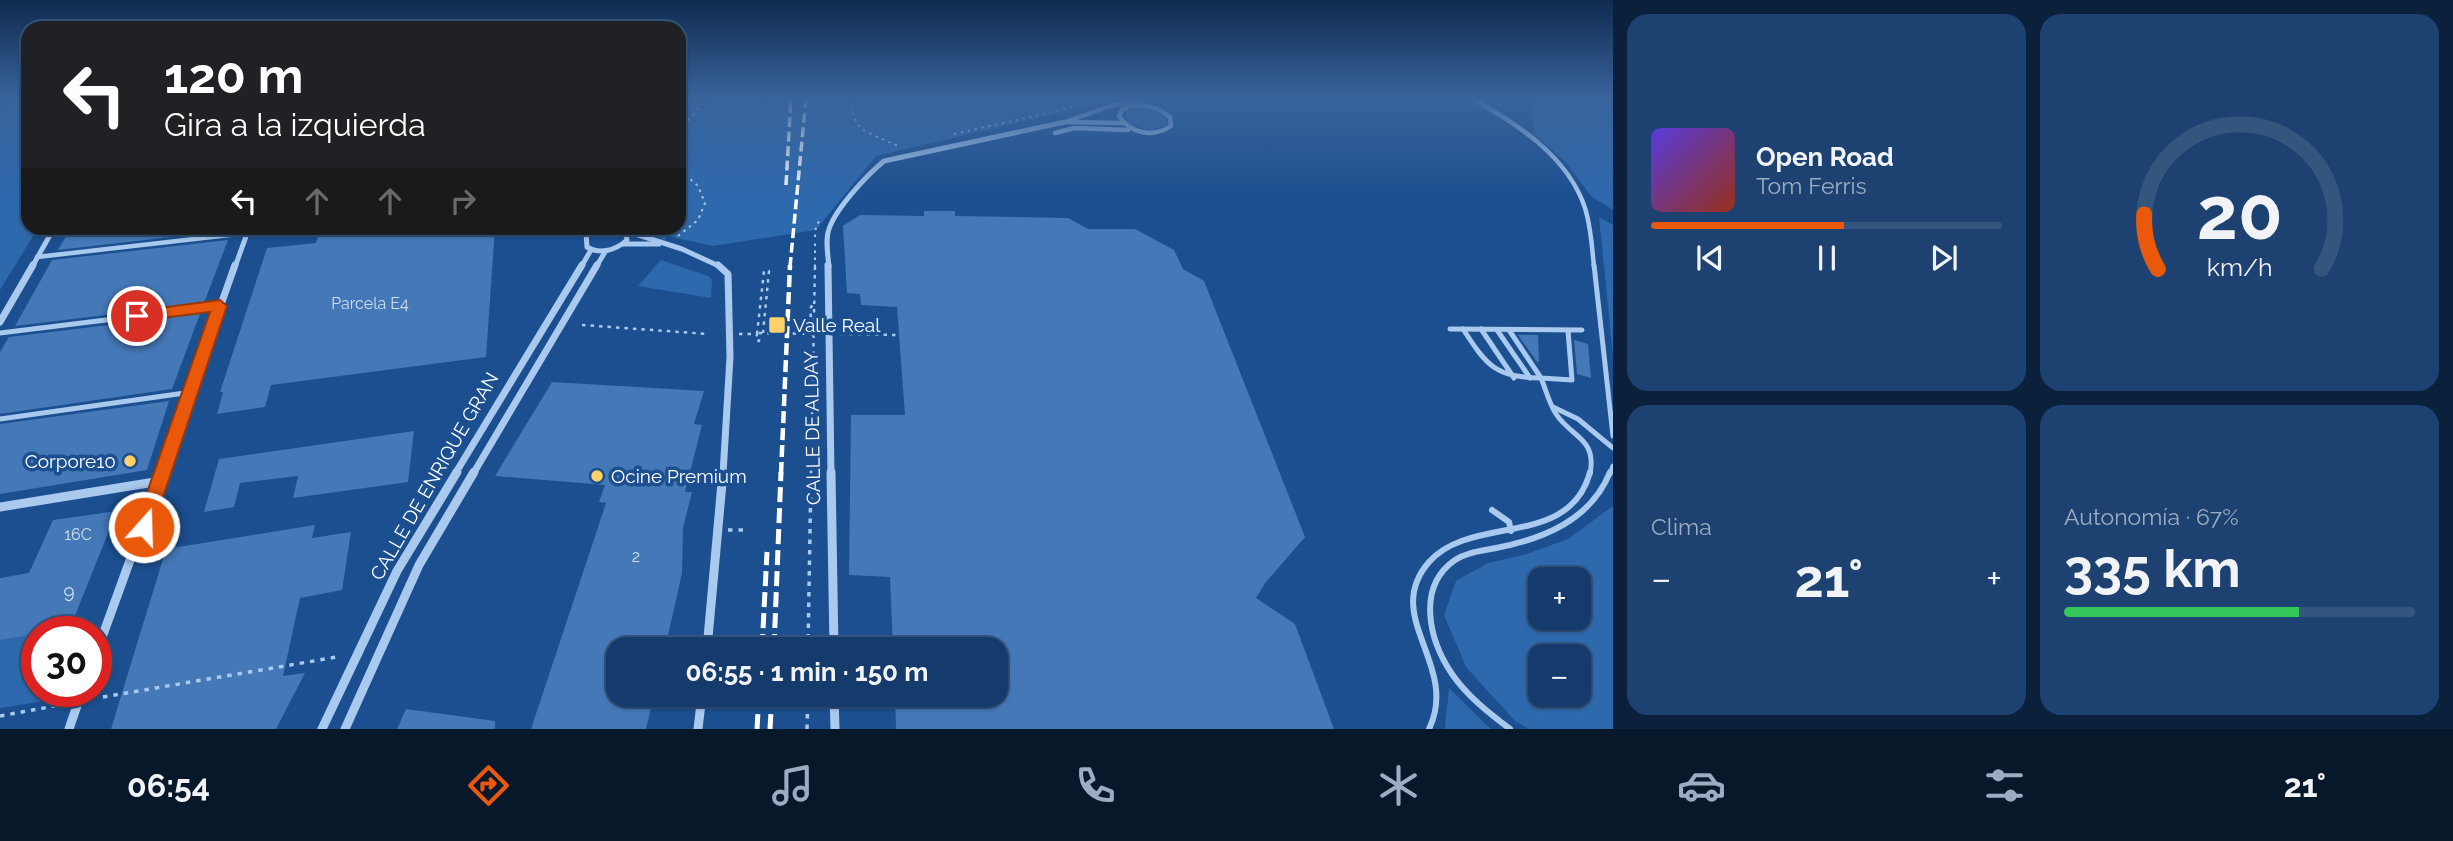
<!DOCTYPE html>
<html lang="es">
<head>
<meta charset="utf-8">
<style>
	:root { --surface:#143b6b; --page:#1d4271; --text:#f1f3f6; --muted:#9dadc1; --line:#33557e; --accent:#ea580c }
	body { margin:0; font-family:Raleway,sans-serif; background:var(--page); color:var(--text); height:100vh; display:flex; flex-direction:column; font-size:26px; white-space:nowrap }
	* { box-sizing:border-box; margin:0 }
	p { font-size:23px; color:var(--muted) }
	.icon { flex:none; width:38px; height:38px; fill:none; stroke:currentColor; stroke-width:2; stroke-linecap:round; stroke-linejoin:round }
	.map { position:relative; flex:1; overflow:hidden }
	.panel { display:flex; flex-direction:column; gap:14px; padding:14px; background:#0b203b; width:840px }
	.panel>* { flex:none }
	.hud { position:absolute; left:21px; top:21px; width:665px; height:214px; border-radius:21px; box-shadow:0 2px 5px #0004,0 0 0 2px var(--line); background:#202124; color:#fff; overflow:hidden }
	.tools { position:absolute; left:1528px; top:567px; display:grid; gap:14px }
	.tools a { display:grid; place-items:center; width:63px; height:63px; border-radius:14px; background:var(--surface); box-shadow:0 2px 5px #0004,0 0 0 2px var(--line); font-size:35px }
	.speed { position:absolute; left:21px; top:616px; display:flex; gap:14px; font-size:35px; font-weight:700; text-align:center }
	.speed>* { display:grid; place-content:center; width:91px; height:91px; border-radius:50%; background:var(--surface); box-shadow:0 2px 5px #0004,0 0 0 2px var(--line); line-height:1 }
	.speed .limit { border:10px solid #d22; background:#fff; color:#111 }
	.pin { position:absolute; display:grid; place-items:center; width:60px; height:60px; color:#fff; margin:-30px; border:4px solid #fff; border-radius:50%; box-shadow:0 2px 7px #0007 }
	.me { position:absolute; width:77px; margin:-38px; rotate:20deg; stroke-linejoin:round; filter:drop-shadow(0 0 5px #0008) }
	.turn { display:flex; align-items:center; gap:24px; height:147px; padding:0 28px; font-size:32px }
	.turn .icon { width:91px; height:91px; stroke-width:2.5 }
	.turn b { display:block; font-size:49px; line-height:60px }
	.lanes { display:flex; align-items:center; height:66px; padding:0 28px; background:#0003; justify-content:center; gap:35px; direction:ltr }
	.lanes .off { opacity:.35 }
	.big { font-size:52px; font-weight:700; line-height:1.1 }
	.panel .tile { flex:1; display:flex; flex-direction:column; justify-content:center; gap:10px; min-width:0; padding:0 24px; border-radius:21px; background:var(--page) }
	.panel .dial { align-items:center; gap:0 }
	.dial svg { height:182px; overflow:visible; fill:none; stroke:var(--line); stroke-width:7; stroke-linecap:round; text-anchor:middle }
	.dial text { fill:var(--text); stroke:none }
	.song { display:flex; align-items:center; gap:21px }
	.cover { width:84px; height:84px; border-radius:10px; background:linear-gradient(135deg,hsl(250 70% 55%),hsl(10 70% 35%)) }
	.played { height:7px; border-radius:4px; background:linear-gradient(90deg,var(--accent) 55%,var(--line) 55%) }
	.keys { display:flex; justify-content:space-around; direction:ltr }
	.heat { display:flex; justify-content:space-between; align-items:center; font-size:38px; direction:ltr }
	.charge { height:10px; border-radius:5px; background:linear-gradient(90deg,#34c759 67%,var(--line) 0) }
	.panel .tiles { flex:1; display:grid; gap:14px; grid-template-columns:repeat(2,1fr) }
	.trip { position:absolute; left:606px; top:637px; width:402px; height:70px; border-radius:21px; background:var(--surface); box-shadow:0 2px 5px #0004,0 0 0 2px var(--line); font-weight:700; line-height:70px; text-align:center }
	.tab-bar { display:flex; height:112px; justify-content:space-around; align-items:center; background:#08182b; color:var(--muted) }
	.tab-bar .icon { width:49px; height:49px }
	.tab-bar .active { color:var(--accent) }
	.tab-bar b { font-size:32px; color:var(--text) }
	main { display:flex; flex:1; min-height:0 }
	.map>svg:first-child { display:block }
	.green { fill:#2e69ad; fill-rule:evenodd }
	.building { fill:#4478b7 }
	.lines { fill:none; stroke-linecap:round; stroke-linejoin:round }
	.path-far2 { stroke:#a9c9ee; stroke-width:2; stroke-dasharray:2.5 4.5; stroke-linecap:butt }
	.path-far1 { stroke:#a9c9ee; stroke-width:2.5; stroke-dasharray:3.5 5; stroke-linecap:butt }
	.path { stroke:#a9c9ee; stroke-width:3.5; stroke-dasharray:4.5 6; stroke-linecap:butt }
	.lane-far2 { stroke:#a9c9ee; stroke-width:4.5 }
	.lane-far1 { stroke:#a9c9ee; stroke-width:5 }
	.lane { stroke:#a9c9ee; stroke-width:6 }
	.street-far2 { stroke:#a9c9ee; stroke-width:5 }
	.street-far1 { stroke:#a9c9ee; stroke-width:7 }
	.street { stroke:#a9c9ee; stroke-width:9 }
	.rail-far2 { stroke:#fff; stroke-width:3.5; stroke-dasharray:10 4.5; stroke-linecap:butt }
	.rail-far1 { stroke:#fff; stroke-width:4.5; stroke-dasharray:12 5; stroke-linecap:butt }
	.rail { stroke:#fff; stroke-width:5; stroke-dasharray:15 6; stroke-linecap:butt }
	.route { fill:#ea580c; stroke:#983908; stroke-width:2 }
	.poi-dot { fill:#ffd166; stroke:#1b4f8f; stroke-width:2.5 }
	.labels { text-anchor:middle; stroke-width:7; stroke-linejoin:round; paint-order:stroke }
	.number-label { font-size:16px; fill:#d0dded }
	.poi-label { font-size:19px; fill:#fff; stroke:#1b4f8f; text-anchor:start }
	.street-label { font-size:19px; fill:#fff; stroke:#1b4f8f }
	.near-number-label { font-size:19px; fill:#d0dded }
</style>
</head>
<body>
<main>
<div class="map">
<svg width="1613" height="729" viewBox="0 0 1613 729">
	<rect width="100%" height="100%" fill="#1b4f8f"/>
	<!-- green -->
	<g class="green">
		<path d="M679 98H1124L876 156 816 230 713 246 667 236 665 240 637 228H679Z"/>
		<path d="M1530 98H1610V106L1613 107V210L1591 196 1565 161 1534 134Z"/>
		<path d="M19 99 28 106V228H38L0 290V110Z"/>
		<path d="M1143 107 1165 115 1167 125 1148 131 1128 122 1126 113 1132 108Z"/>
		<path d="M1599 217 1613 225V356Z"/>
		<path d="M661 260 708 276 712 280 711 298 638 286Z"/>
		<path d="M1613 506V729H1529L1515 721 1466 667 1444 615 1456 581 1488 563 1527 554 1568 539ZM1540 579H1578V618H1540ZM1540 656H1578V695H1540Z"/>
		<path d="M37 634V691H61L58 699 0 708V640Z"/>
		<path d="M1449 688 1487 726 1491 729H1445Z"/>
	</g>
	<!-- building -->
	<g class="building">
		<path d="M924 211H955V216L1068 218 1088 229H1135L1174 250 1183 269 1204 281 1305 537 1266 582 1256 598 1295 624 1334 729H896L895 695H996V649H893L890 577 849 575 851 415H905L897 307 861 305 860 294 847 293 843 226 860 215 924 216Z"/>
		<path d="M71 228H233L232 230 58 250Z"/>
		<path d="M390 228H495L486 357 271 385 265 407 217 414 223 392H220L267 248 316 243 318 236Z"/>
		<path d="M228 240 204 303 15 326 52 260Z"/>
		<path d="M200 314 172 389 0 414V352L9 337Z"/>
		<path d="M1518 335H1538L1539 362H1537Z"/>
		<path d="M1574 340 1588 344 1591 378 1577 374Z"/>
		<path d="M552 382 704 391 694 424 702 425 685 492H692L683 528 682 573 665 649H618V695H654L646 729H531L606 503 599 502 605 485 495 476Z"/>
		<path d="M169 401 147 470 0 494V424Z"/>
		<path d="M414 431 408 482 293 498 298 476 240 483 234 507 204 512 219 459Z"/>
		<path d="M117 511 70 628 37 632V634L0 640V578L29 573 53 520Z"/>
		<path d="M315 525 312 538 351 532 342 590 300 598 283 676 305 673 276 729H111L166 549Z"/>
		<path d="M406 709 495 721V729H397Z"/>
	</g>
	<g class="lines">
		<!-- path-far2 -->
		<g class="path-far2">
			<path d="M851 98C851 133 871 133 898 146"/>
			<path d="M679 131 708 98"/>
			<path d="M954 134 1074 107"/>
			<path d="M678 236 698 220 705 203 698 186 679 169"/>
			<path d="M815 237 816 226 820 220"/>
			<path d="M815 267V243"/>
		</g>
		<!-- path-far1 -->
		<g class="path-far1">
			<path d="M582 325 708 334"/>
			<path d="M739 334H757L756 340 759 341 760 333 814 334"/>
			<path d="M757 334 764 271H769L763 333"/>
			<path d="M810 334 811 307 814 303"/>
			<path d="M841 334 899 335"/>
			<path d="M811 474 815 265"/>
		</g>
		<!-- path -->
		<g class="path">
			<path d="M728 530H743"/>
			<path d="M808 649 811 472"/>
			<path d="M103 697 337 657"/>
			<path d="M0 716 60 705"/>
			<path d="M807 729 808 695"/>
		</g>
		<!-- lane-far2 -->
		<g class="lane-far2">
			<path d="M1471 98C1516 123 1568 156 1585 208 1591 227 1592 247 1594 267"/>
			<path d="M1130 105C1146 104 1158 107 1170 117L1171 126C1153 138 1131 134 1119 116L1122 110Z"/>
			<path d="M1065 122 1110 106 1147 98"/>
			<path d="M1068 122 1123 123"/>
			<path d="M1055 133 1075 128 1128 130"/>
			<path d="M37 257 247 233"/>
		</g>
		<!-- lane-far1 -->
		<g class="lane-far1">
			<path d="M1594 265 1613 436"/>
			<path d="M1450 329 1582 330"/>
			<path d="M1463 329C1487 366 1495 377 1541 378 1546 390 1549 403 1556 414 1572 438 1597 438 1590 474"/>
			<path d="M1481 329 1514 378"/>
			<path d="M1497 330 1530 378"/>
			<path d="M1509 330 1541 378 1572 380 1568 331"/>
			<path d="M0 333 220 306"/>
			<path d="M1553 407 1578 419 1613 448"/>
			<path d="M0 419 192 392"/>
			<path d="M1610 474 1613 466"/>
		</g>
		<!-- lane -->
		<g class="lane">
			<path d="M1492 510 1509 522 1511 531"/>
			<path d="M144 527 166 524"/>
			<path d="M1429 729C1460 665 1381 617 1429 562 1471 514 1570 549 1590 472"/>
			<path d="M1510 729C1489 713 1467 696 1452 674 1429 640 1416 587 1455 560 1467 552 1482 551 1496 548 1543 539 1591 520 1610 472"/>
		</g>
		<!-- street-far2 -->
		<g class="street-far2">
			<path d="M596 228 586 233 587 247C600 255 616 250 627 240L625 230"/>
			<path d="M626 231 682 249 721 267"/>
			<path d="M623 244H659"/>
			<path d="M32 267 54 228"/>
			<path d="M235 267 249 228"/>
			<path d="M581 267 591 250"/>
			<path d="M596 267 605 252"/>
			<path d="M829 267C828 255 825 240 829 229 836 208 867 175 884 161L1065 122"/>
		</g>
		<!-- street-far1 -->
		<g class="street-far1">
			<path d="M718 265 728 274 730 357 723 474"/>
			<path d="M828 265 831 474"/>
			<path d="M0 322 33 265"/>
			<path d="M161 474 235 265"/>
			<path d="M455 474 582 265"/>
			<path d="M473 474 597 265"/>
		</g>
		<!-- street -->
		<g class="street">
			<path d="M831 472 834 649"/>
			<path d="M0 507 161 481"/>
			<path d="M707 649 723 472"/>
			<path d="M96 654 162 472"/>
			<path d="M834 695 835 729"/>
			<path d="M69 729 82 691"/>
			<path d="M322 729 397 571 457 472"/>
			<path d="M345 729 419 565 474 472"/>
			<path d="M698 729 702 695"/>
		</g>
		<!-- rail-far2 -->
		<g class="rail-far2">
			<path d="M786 185 791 98"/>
			<path d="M790 267 806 98"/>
		</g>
		<!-- rail-far1 -->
		<path class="rail-far1" d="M781 474 790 265"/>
		<!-- rail -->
		<g class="rail">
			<path d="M762 649 767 552"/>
			<path d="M774 649 781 472"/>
			<path d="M757 729 759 695"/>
			<path d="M770 729 772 695"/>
		</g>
	</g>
	<!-- sky -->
	<linearGradient id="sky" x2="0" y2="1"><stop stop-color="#0f2b4f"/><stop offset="0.49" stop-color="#39639b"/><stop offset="1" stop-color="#39639b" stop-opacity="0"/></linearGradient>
	<rect width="1613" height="200" fill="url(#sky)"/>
	<!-- route -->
	<path class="route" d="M220 300 227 306 153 527 150 532 144 535 137 532 135 527 210 312 137 321 130 316 137 311Z"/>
	<!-- markers -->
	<g class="poi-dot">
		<rect x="768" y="316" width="18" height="18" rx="3.5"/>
		<circle cx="130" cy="461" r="7"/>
		<circle cx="597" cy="476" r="7"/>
	</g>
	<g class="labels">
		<!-- number labels -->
		<g class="number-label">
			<text x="370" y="309">Parcela E4</text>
			<text x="78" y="540">16C</text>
			<text x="636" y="562">2</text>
		</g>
		<!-- poi labels -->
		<g class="poi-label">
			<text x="793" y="332">Valle Real</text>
			<text x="116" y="468" text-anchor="end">Corpore10</text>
			<text x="611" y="483">Ocine Premium</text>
		</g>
		<!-- street labels -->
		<g class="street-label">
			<text transform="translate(812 428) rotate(-91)" y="7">CALLE DE ALDAY</text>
			<text transform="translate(434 476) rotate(-60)" y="7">CALLE DE ENRIQUE GRAN</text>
		</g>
		<!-- near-number labels -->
		<g class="near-number-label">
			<text x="69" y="598">9</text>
		</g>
	</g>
</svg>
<div class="tools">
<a>+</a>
<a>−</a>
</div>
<div class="speed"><div class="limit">30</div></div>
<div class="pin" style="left:137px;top:316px;background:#d93025"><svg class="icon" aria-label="arrive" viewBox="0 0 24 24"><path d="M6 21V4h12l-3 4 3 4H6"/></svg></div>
<svg class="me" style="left:144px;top:527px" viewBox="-20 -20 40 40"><circle r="17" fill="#ea580c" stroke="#fff" stroke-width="3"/><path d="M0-11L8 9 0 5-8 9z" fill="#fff"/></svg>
<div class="trip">06:55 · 1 min · 150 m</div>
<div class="hud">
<div class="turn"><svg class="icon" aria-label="left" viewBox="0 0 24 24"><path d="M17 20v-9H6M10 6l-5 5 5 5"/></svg><div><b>120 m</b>Gira a la izquierda</div></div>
<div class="lanes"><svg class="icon" aria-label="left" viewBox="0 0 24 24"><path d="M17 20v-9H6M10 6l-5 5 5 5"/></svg><svg class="icon off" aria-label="ahead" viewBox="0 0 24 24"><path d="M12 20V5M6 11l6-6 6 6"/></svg><svg class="icon off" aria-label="ahead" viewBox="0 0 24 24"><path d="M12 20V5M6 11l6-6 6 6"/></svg><svg class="icon off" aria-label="right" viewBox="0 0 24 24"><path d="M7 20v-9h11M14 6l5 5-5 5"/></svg></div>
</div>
</div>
<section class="panel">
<div class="tiles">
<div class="tile">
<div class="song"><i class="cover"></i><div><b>Open Road</b><p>Tom Ferris</p></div></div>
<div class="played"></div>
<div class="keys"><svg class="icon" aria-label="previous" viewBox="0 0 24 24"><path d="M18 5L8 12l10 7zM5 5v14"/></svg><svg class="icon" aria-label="pause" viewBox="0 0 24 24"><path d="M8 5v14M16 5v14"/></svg><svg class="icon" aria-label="next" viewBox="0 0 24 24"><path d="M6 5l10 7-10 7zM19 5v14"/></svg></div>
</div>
<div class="tile dial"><svg viewBox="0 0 100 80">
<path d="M14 69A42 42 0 1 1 86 69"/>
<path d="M14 69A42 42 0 0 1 8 45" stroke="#ea580c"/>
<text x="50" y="56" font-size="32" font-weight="700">20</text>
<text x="50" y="72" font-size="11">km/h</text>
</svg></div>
<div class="tile"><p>Clima</p>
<div class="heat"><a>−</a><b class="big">21°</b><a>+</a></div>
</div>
<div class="tile"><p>Autonomía · 67%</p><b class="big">335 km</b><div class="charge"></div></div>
</div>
</section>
</main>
<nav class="tab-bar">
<b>06:54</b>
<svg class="icon active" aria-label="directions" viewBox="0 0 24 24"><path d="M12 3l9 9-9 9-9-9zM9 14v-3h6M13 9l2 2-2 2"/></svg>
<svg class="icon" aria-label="music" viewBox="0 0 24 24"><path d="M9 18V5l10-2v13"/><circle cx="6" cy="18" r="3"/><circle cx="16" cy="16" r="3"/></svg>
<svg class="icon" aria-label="phone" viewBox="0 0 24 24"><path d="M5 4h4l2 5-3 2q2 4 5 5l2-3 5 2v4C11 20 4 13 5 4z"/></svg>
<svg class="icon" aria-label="climate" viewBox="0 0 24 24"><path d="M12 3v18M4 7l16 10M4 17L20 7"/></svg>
<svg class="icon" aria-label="car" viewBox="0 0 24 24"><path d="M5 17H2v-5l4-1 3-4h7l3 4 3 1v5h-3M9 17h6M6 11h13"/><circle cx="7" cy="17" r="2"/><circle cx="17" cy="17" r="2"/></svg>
<svg class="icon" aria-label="filters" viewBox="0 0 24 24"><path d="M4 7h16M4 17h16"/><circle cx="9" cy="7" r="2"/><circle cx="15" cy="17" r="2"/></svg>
<b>21°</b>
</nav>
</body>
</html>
